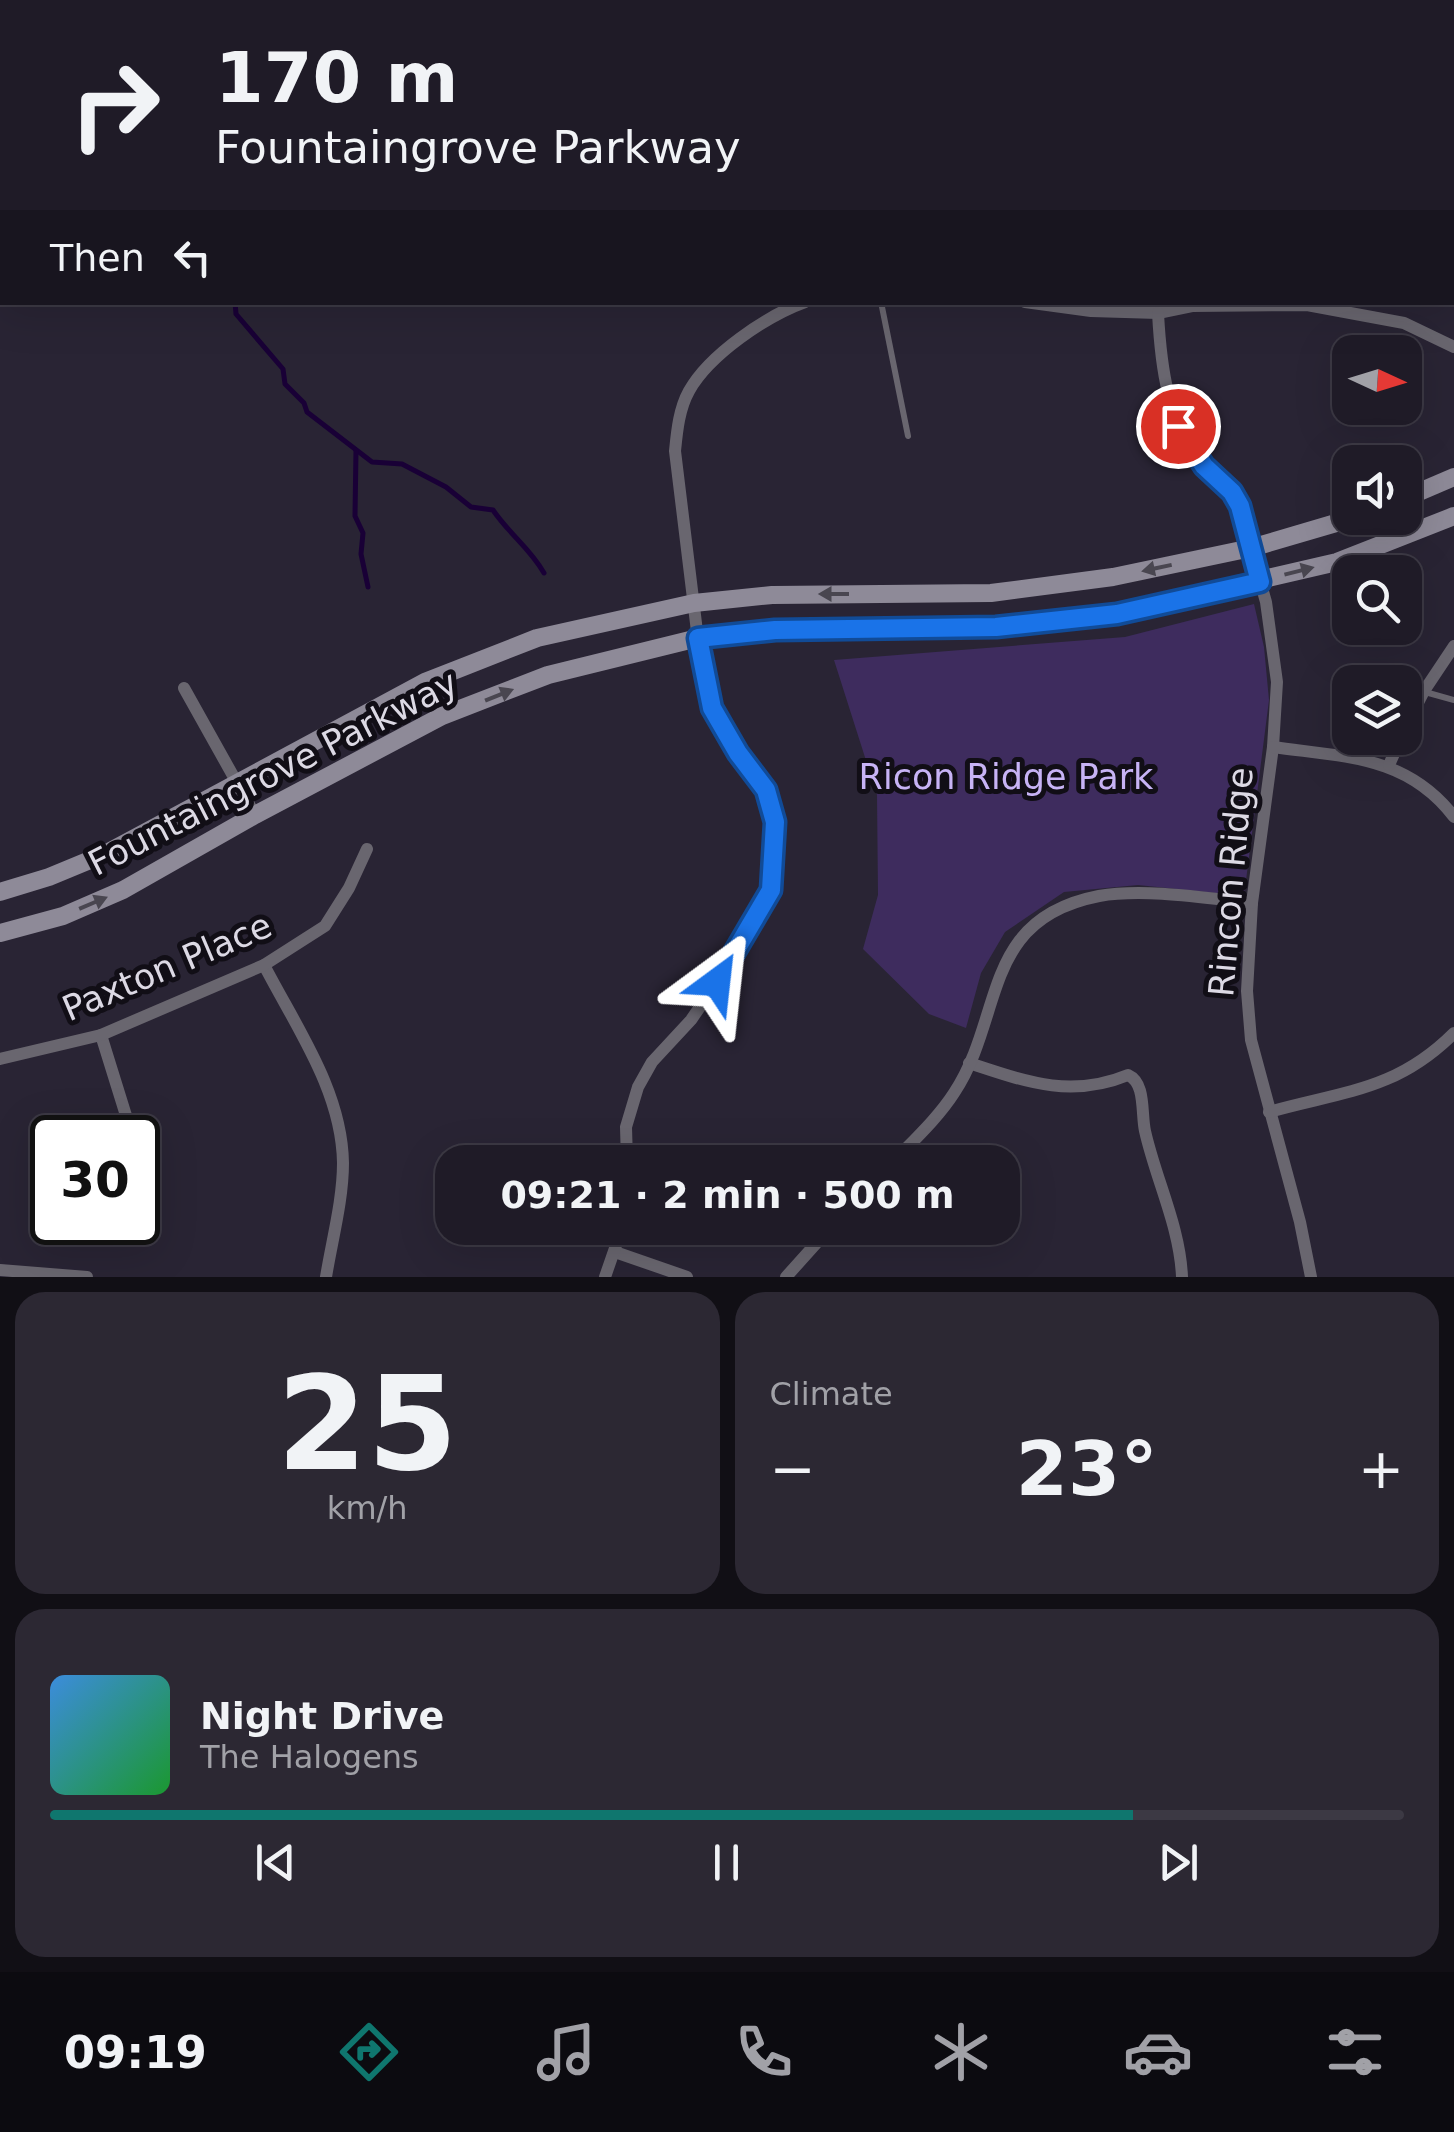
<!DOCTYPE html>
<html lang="en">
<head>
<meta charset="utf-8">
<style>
	:root { --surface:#1f1b27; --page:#2c2833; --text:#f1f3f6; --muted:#a1a1a7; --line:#3c3944; --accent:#0f766e }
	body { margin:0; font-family:"DejaVu Sans",sans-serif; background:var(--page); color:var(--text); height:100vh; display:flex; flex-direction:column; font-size:38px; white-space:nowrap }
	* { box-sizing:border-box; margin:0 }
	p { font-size:32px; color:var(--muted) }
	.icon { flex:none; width:55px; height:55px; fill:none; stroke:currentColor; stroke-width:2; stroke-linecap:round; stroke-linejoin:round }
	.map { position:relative; height:1277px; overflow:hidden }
	.drawer { display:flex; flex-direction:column; gap:15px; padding:15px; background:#110f15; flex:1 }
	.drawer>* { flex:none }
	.hud { position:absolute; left:0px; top:0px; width:1455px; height:305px; box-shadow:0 10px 40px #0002,0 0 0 2px var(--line); background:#1f1b27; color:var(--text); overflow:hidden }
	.needle { width:65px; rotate:94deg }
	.controls { position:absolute; left:1332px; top:335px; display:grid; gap:20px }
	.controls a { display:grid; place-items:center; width:90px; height:90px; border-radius:20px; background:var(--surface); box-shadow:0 10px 40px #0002,0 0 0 2px var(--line); font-size:50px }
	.speed { position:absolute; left:30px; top:1115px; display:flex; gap:20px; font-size:50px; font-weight:700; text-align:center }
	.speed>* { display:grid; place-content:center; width:130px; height:130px; border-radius:50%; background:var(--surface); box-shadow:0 10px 40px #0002,0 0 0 2px var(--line); line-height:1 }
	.speed .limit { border:5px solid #111; border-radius:15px; background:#fff; color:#111 }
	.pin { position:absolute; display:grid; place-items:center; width:85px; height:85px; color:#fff; margin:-42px; border:5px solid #fff; border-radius:50%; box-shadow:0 2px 10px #0007 }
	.me { position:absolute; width:110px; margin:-55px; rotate:30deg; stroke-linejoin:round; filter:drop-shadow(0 0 8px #0008) }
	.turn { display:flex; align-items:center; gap:35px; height:210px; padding:0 50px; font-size:45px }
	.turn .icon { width:130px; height:130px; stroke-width:2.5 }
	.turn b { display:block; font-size:70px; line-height:85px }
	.then { display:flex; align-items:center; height:95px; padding:0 50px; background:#0003; gap:20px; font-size:38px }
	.big { font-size:75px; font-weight:700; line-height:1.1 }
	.drawer .widget { flex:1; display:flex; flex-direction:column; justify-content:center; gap:15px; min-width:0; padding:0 35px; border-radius:30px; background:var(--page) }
	.drawer .dial { align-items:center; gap:0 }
	.dial b { font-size:130px; line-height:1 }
	.song { display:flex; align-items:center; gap:30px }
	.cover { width:120px; height:120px; border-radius:15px; background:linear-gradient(135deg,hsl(210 70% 55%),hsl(130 70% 35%)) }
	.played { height:10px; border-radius:5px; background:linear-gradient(90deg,var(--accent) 80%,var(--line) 80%) }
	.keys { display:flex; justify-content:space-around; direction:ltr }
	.heat { display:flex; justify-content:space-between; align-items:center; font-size:55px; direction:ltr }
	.drawer .tiles { flex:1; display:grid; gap:15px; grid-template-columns:1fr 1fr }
	.widget:last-child { grid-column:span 2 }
	.trip { position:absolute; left:435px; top:1145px; width:585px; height:100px; border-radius:30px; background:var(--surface); box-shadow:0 10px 40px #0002,0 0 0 2px var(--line); font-weight:700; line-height:100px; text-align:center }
	.tab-bar { display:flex; height:160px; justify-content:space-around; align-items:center; background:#0c0b10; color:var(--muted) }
	.tab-bar .icon { width:70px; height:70px }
	.tab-bar .current { color:var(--accent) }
	.tab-bar b { font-size:45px; color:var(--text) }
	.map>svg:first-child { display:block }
	.green { fill:#3e2c5e }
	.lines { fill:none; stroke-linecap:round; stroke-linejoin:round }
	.stream { stroke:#190036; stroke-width:5 }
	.service { stroke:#69666f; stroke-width:6 }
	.minor { stroke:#69666f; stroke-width:12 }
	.secondary { stroke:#8e8a98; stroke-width:18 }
	.oneway { fill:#494650 }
	.route-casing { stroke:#114b97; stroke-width:25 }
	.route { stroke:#1a73e8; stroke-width:18 }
	.labels { text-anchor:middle; stroke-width:10; stroke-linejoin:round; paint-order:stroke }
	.street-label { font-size:35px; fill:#dcd9e4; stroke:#110e16 }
	.park-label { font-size:35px; fill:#c7b3f5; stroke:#110e16 }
</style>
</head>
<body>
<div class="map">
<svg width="1454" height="1277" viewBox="0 0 1454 1277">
	<rect width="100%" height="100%" fill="#292434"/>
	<!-- green -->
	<path class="green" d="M1254 604 1264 647 1269 700 1244 896 1138 885 1064 892 1005 932 981 973 966 1028 929 1014 863 949 878 895 877 795 834 660 1125 637Z"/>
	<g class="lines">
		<!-- stream -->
		<g class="stream">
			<path d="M154 0 155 2"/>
			<path d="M764 0V2"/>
			<path d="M235 302 236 314 283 369 285 384 304 403 307 412 372 462 402 464 446 487 471 507 493 510C509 534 530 548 544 573"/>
			<path d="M356 450 355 516 363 533 361 554 368 587"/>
		</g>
		<!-- service -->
		<g class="service">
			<path d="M1299 0 1305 2"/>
			<path d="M1452 100H1454"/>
			<path d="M881 302 908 436"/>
			<path d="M1425 692 1454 700"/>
		</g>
		<!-- minor -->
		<g class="minor">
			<path d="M1025 302 1091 311 1158 313 1192 306 1307 305 1404 323 1454 347"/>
			<path d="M1158 313C1161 369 1167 418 1202 464 1214 480 1230 489 1239 506L1266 602 1277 682 1273 747 1252 903 1247 991 1251 1040 1300 1222 1311 1277"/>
			<path d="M184 688 255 815"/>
			<path d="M1405 728 1424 691 1454 646"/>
			<path d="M1273 747C1343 757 1407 755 1454 817"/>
			<path d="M1389 765 1401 738"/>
			<path d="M264 965C296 1027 342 1091 343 1163 343 1200 332 1240 326 1277"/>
			<path d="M101 1035 133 1138"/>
			<path d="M0 1059 101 1035 264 965 325 926 349 888 367 849"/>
			<path d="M969 1063C1024 1081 1070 1099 1128 1075 1146 1083 1141 1113 1145 1131 1156 1180 1180 1227 1182 1277"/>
			<path d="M1269 1112C1343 1091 1396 1091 1454 1033"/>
			<path d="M138 1156 146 1203"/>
			<path d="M627 1162 626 1127 638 1087 652 1062 691 1020 717 982 771 890 775 860V822L766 790 738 753 712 709 700 656 675 451C677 431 679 409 689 391 709 355 766 316 805 302"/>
			<path d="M893 1162C913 1141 938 1118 954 1093 1005 1016 980 919 1099 896 1144 888 1206 898 1252 903"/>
			<path d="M967 1228 982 1241"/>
			<path d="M615 1252 687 1277"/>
			<path d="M0 1270 87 1277"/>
			<path d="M605 1277 622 1228"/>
			<path d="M786 1277 830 1228"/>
		</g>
		<!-- secondary -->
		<g class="secondary">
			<path d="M1405 498 1454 477"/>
			<path d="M0 892 49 877 107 853 425 682 537 638 694 603 772 595 991 593 1113 577 1251 548 1353 518"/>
			<path d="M0 933 63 916 123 890 255 815 442 716 548 675 698 638 775 630 996 627 1117 613 1337 562 1454 516"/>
		</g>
	</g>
	<!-- one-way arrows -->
	<defs><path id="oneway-solid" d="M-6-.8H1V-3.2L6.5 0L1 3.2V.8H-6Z" transform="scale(2.5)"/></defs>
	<g class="oneway">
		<use href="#oneway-solid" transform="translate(1157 568) rotate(168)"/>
		<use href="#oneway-solid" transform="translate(1299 571) rotate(-14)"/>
		<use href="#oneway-solid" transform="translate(834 594) rotate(180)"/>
		<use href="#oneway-solid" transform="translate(499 695) rotate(-22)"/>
		<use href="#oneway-solid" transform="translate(93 903) rotate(-23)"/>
	</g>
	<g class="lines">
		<defs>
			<path id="route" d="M717 982 771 890 775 822 766 790 738 753 712 708 698 638 775 630 996 627 1117 614 1260 582 1240 506 1232 492 1204 466 1178 426"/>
		</defs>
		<!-- route casing -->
		<use href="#route" class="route-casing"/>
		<!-- route -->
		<use href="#route" class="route"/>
	</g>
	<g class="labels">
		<!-- street labels -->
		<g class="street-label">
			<text transform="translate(273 773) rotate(-27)" y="12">Fountaingrove Parkway</text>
			<text transform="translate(1231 882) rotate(-85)" y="12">Rincon Ridge</text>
			<text transform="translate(167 967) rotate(-23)" y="12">Paxton Place</text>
		</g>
		<!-- park labels -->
		<g class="park-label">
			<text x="1006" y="789">Ricon Ridge Park</text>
		</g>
	</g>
</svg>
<div class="controls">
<a><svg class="needle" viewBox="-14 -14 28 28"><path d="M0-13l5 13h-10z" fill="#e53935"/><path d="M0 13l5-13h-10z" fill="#a1a1a7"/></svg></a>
<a><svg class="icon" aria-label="sound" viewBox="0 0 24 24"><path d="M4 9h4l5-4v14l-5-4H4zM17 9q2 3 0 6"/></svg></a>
<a><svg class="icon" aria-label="search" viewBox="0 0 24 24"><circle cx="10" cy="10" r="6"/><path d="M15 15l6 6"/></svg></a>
<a><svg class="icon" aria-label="layers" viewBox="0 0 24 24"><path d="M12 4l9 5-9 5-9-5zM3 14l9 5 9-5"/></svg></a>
</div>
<div class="speed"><div class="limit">30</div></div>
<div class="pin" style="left:1178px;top:426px;background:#d93025"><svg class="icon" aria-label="arrive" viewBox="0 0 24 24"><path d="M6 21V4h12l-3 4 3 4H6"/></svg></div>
<svg class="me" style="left:717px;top:982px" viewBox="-20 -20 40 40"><path d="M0-17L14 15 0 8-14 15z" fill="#1a73e8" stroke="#fff" stroke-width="4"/></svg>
<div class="trip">09:21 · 2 min · 500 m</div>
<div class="hud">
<div class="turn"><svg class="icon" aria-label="right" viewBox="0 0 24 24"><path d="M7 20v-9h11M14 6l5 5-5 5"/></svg><div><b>170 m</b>Fountaingrove Parkway</div></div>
<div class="then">Then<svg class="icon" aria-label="left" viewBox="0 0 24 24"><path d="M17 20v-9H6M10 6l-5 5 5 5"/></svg></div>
</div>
</div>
<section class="drawer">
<div class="tiles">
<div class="widget dial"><b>25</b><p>km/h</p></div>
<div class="widget"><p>Climate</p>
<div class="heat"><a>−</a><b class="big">23°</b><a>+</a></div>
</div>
<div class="widget">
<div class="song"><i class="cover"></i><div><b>Night Drive</b><p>The Halogens</p></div></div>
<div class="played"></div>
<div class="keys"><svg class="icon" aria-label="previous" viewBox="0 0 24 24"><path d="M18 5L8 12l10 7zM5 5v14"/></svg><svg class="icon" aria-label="pause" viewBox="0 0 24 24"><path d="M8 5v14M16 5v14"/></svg><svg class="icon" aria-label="next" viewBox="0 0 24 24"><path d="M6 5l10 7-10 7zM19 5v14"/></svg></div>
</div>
</div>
</section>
<nav class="tab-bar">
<b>09:19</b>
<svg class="icon current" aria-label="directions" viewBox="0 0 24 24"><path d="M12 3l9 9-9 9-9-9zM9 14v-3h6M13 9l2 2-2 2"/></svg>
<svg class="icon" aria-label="music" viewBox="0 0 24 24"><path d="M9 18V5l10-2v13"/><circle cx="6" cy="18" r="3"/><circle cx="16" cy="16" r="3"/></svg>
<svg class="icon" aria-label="phone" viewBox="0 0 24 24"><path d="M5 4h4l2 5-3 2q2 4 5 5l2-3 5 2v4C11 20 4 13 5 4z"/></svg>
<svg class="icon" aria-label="climate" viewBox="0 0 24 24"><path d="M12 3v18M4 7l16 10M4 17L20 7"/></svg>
<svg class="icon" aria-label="car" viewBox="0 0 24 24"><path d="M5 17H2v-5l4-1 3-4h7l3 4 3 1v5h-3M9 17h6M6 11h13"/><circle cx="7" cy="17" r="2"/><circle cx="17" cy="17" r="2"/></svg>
<svg class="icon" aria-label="filters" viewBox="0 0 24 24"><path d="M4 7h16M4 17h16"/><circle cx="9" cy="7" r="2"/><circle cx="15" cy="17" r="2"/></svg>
</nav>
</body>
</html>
